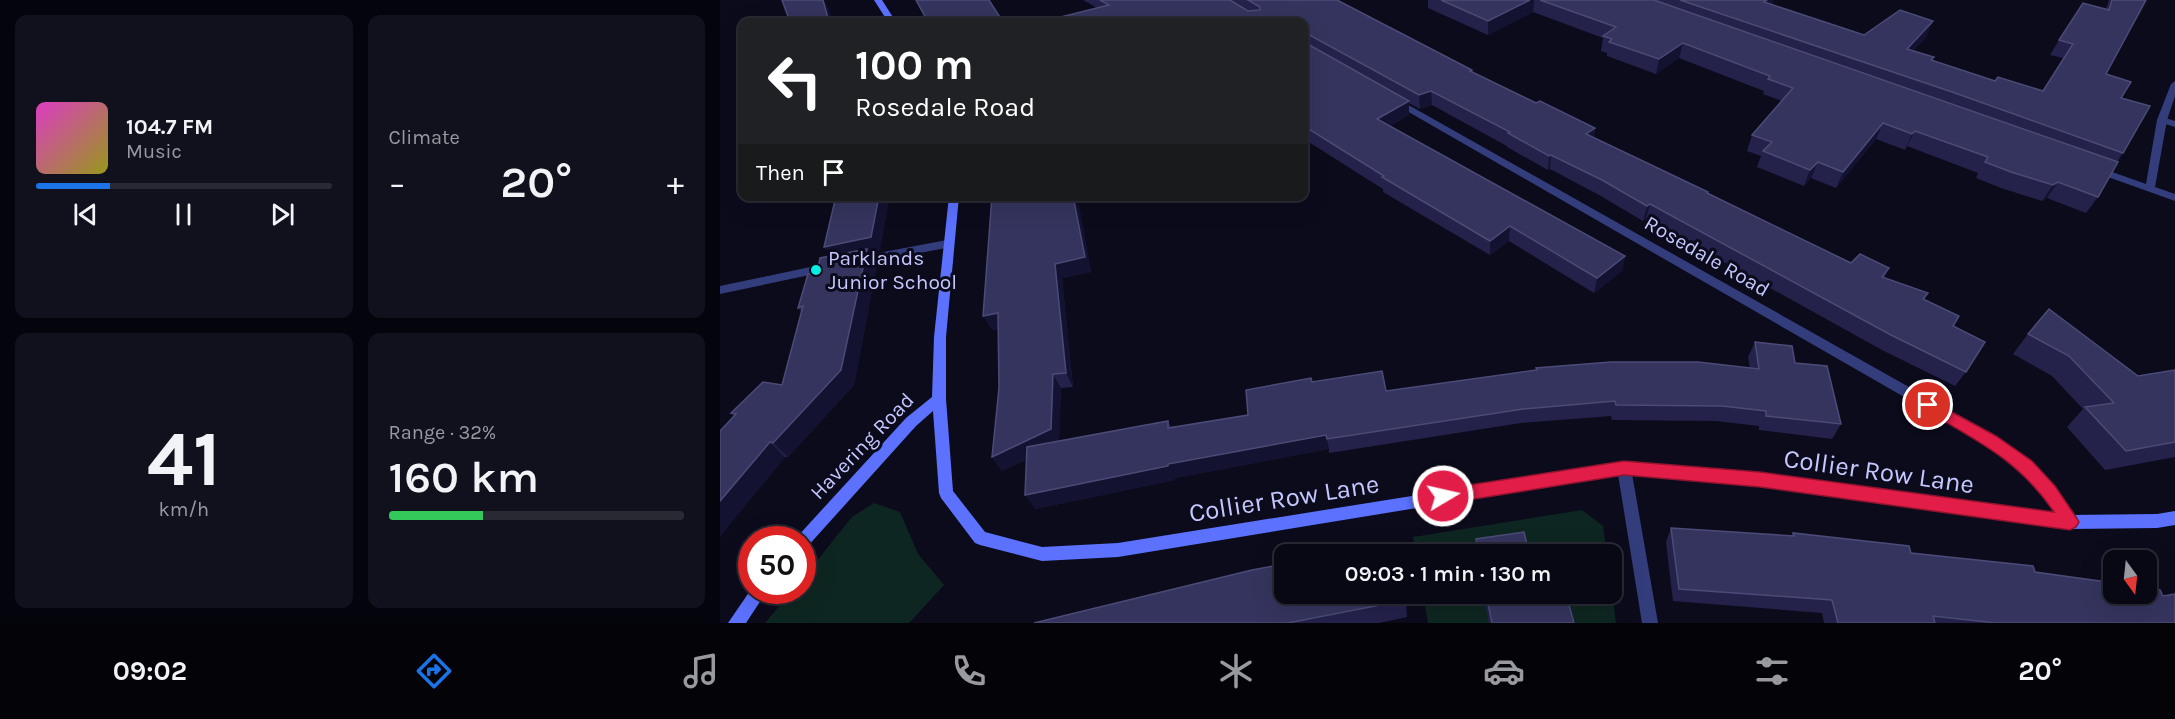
<!DOCTYPE html>
<html lang="en">
<head>
<meta charset="utf-8">
<style>
	:root { --surface:#080815; --page:#11111e; --text:#f1f3f6; --muted:#989aa0; --line:#292934; --accent:#1a73e8 }
	body { margin:0; font-family:Karla,sans-serif; background:var(--page); color:var(--text); height:100vh; display:flex; flex-direction:column; font-size:22px; white-space:nowrap }
	* { box-sizing:border-box; margin:0 }
	p { font-size:20px; color:var(--muted) }
	.icon { flex:none; width:33px; height:33px; fill:none; stroke:currentColor; stroke-width:2; stroke-linecap:round; stroke-linejoin:round }
	.map { position:relative; flex:1; overflow:hidden }
	.sheet { display:flex; flex-direction:column; gap:15px; padding:15px; background:#04040c; width:720px }
	.sheet>* { flex:none }
	.banner { position:absolute; left:18px; top:18px; width:570px; height:183px; border-radius:12px; box-shadow:0 6px 24px #0002,0 0 0 2px var(--line); background:#202124; color:#fff; overflow:hidden }
	.needle { width:39px; rotate:165deg }
	.buttons { position:absolute; left:1383px; top:550px; display:grid; gap:12px }
	.buttons a { display:grid; place-items:center; width:54px; height:54px; border-radius:12px; background:var(--surface); box-shadow:0 6px 24px #0002,0 0 0 2px var(--line); font-size:30px }
	.speed { position:absolute; left:18px; top:526px; display:flex; gap:12px; font-size:30px; font-weight:700; text-align:center }
	.speed>* { display:grid; place-content:center; width:78px; height:78px; border-radius:50%; background:var(--surface); box-shadow:0 6px 24px #0002,0 0 0 2px var(--line); line-height:1 }
	.speed .limit { border:9px solid #d22; background:#fff; color:#111 }
	.pin { position:absolute; display:grid; place-items:center; width:51px; height:51px; color:#fff; margin:-26px; border:3px solid #fff; border-radius:50%; box-shadow:0 2px 6px #0007 }
	.me { position:absolute; width:66px; margin:-33px; rotate:81deg; stroke-linejoin:round; filter:drop-shadow(0 0 4px #0008) }
	.turn { display:flex; align-items:center; gap:21px; height:126px; padding:0 18px; font-size:27px }
	.turn .icon { width:78px; height:78px; stroke-width:2.5 }
	.turn b { display:block; font-size:42px; line-height:51px }
	.then { display:flex; align-items:center; height:57px; padding:0 18px; background:#0003; gap:12px; font-size:22px }
	.big { font-size:45px; font-weight:600; line-height:1.1 }
	.sheet .tile { flex:1; display:flex; flex-direction:column; justify-content:center; gap:9px; min-width:0; padding:0 21px; border-radius:12px; background:var(--page) }
	.sheet .dial { align-items:center; gap:0 }
	.dial b { font-size:78px; line-height:1 }
	.song { display:flex; align-items:center; gap:18px }
	.cover { width:72px; height:72px; border-radius:9px; background:linear-gradient(135deg,hsl(310 70% 55%),hsl(60 70% 35%)) }
	.played { height:6px; border-radius:3px; background:linear-gradient(90deg,var(--accent) 25%,var(--line) 25%) }
	.keys { display:flex; justify-content:space-around; direction:ltr }
	.heat { display:flex; justify-content:space-between; align-items:center; font-size:33px; direction:ltr }
	.charge { height:9px; border-radius:4px; background:linear-gradient(90deg,#34c759 32%,var(--line) 0) }
	.sheet .tiles { flex:1; display:grid; gap:15px; grid-template-columns:repeat(2,1fr) }
	.trip { position:absolute; left:554px; top:544px; width:348px; height:60px; border-radius:12px; background:var(--surface); box-shadow:0 6px 24px #0002,0 0 0 2px var(--line); font-weight:600; line-height:60px; text-align:center }
	.menu { display:flex; height:96px; justify-content:space-around; align-items:center; background:#030308; color:var(--muted) }
	.menu .icon { width:42px; height:42px }
	.menu .active { color:var(--accent) }
	.menu b { font-size:27px; color:var(--text) }
	main { display:flex; flex:1; min-height:0 }
	.map>svg:first-child { display:block }
	.green { fill:#0e2621 }
	.lines { fill:none; stroke-linecap:round; stroke-linejoin:round }
	.lane { fill:#343d7c; fill-rule:evenodd }
	.street { fill:#343d7c; fill-rule:evenodd }
	.secondary { fill:#5c72ff; fill-rule:evenodd }
	.wall { fill:#24224b }
	.shaded-wall { fill:#131230 }
	.building { fill:#35345e; stroke:#4c4b77; stroke-width:1.5 }
	.route { fill:#e11d48; stroke:#92132f; stroke-width:1.5 }
	.poi-dot { fill:#00f0e3; stroke:#0b0b1c; stroke-width:2 }
	.labels { text-anchor:middle; stroke-width:6; stroke-linejoin:round; paint-order:stroke }
	.street-label { font-size:21px; fill:#c5c8ff; stroke:#0b0b1c }
	.poi-label { font-size:21px; fill:#c5c8ff; stroke:#0b0b1c; text-anchor:start }
	.near-street-label { font-size:26px; fill:#c5c8ff; stroke:#0b0b1c }
</style>
</head>
<body>
<main>
<section class="sheet">
<div class="tiles">
<div class="tile">
<div class="song"><i class="cover"></i><div><b>104.7 FM</b><p>Music</p></div></div>
<div class="played"></div>
<div class="keys"><svg class="icon" aria-label="previous" viewBox="0 0 24 24"><path d="M18 5L8 12l10 7zM5 5v14"/></svg><svg class="icon" aria-label="pause" viewBox="0 0 24 24"><path d="M8 5v14M16 5v14"/></svg><svg class="icon" aria-label="next" viewBox="0 0 24 24"><path d="M6 5l10 7-10 7zM19 5v14"/></svg></div>
</div>
<div class="tile"><p>Climate</p>
<div class="heat"><a>−</a><b class="big">20°</b><a>+</a></div>
</div>
<div class="tile dial"><b>41</b><p>km/h</p></div>
<div class="tile"><p>Range · 32%</p><b class="big">160 km</b><div class="charge"></div></div>
</div>
</section>
<div class="map">
<svg width="1455" height="623" viewBox="0 0 1455 623">
	<rect width="100%" height="100%" fill="#0b0b1c"/>
	<!-- green -->
	<g class="green">
		<path d="M154 503 180 512 198 554 224 585 189 623H45L72 591H82L83 578 132 517Z"/>
		<path d="M862 510 883 526 887 555H696L693 537Z"/>
		<path d="M891 585 896 623H708L703 594H891Z"/>
	</g>
	<g class="lines">
		<!-- lane -->
		<path class="lane" d="M1442 117 1455 121V127L1439 122V118Z"/>
		<!-- street -->
		<g class="street">
			<path d="M1455 81V96L1447 120 1435 187 1455 194V201L1374 172V168L1378 167 1426 184 1437 120 1451 84Z"/>
			<path d="M676 98 1276 436 1311 461 1334 486 1355 517 1358 522 1355 527 1350 529 1345 527 1324 496 1301 469 1266 444 673 103 672 101Z"/>
			<path d="M227 240 233 244 231 247 137 265 131 261 137 257Z"/>
			<path d="M114 262 120 266 118 269 0 294V286Z"/>
			<path d="M904 462 909 464 911 468 938 623H922L897 468 899 464Z"/>
		</g>
		<!-- secondary -->
		<g class="secondary">
			<path d="M154 0H162L176 22H168Z"/>
			<path d="M229 196H239L226 337V399L233 491 265 532 322 547 398 543 904 462 1040 473 1350 515 1437 514 1455 511V525L1437 528 1350 529 1040 485 904 474 398 557 322 561 260 545 255 543 221 498 219 493 213 411 196 426 87 547 82 549V540H75L77 537 186 418 212 397 214 337Z"/>
			<path d="M32 588V591H47L26 623H8Z"/>
		</g>
	</g>
	<!-- wall -->
	<g class="wall">
		<path d="M363 0H617L752 70V72L816 103 875 128 874 137 988 192V194L1131 263 1169 268 1164 278 1208 293 1204 300 1233 326 1246 372 1235 386 1162 350 926 219 923 221 879 195 830 169 828 170 787 147V146L712 105 700 109 689 103V115L670 126 905 256 902 271 874 293 789 241 770 255 663 192V189L584 139V22H334L333 19 377 8Z"/>
		<path d="M708 0H1053L1052 5 1144 35 1207 36 1193 51 1212 61 1275 81 1323 91 1343 58 1330 55 1339 40 1386 9 1389 0H1426L1386 74 1401 98 1403 153 1397 162 1378 197 1366 213 1327 198 1322 201 1281 188 1256 178 1258 173 1187 146 1185 150 1156 139 1116 188 1091 178 1084 186 1037 167 1041 156 1027 151 1032 135 1062 101 1043 94 1044 91 959 58 936 74 887 56V53L881 51 883 38 813 12 768 35 708 8Z"/>
		<path d="M359 207 371 272 342 278 353 387 341 388 339 441 448 421 451 427 528 415 592 382 666 391 816 370V368H1030L1028 357 1035 342 1075 363 1121 424 1112 439 1039 430V426L996 421 892 420 891 416 801 423 609 453V449L455 478V480L315 509 307 459 282 471 272 457 279 388V329L272 330Z"/>
		<path d="M104 247 160 251 149 253 157 264 134 385 68 457H65L0 536V431L14 416 11 413 62 385 82 312 78 308 97 273 112 256Z"/>
		<path d="M1308 334 1418 376 1455 370V457L1385 470 1347 427 1363 409 1332 376 1293 354Z"/>
		<path d="M951 528 1071 536 1073 533 1191 553 1315 572 1455 623H1104L1102 613 953 601 946 542Z"/>
		<path d="M756 539 808 549 835 555H755Z"/>
		<path d="M763 594H846L854 623H769Z"/>
		<path d="M686 600 687 617 659 623H314Z"/>
	</g>
	<!-- shaded-wall -->
	<g class="shaded-wall">
		<path d="M103 0H104L109 9 113 22H109Z"/>
		<path d="M810 0H814L813 12 768 35V21Z"/>
		<path d="M1047 0H1053L1050 10 1044 2Z"/>
		<path d="M1213 21 1207 36 1181 64 1187 49Z"/>
		<path d="M963 43 959 58 936 74 939 59Z"/>
		<path d="M711 91 712 105 700 109 699 95Z"/>
		<path d="M689 101V115L658 133 657 119Z"/>
		<path d="M1163 123 1156 139 1116 188 1123 172Z"/>
		<path d="M875 128 873 143 866 134Z"/>
		<path d="M1195 131 1187 146 1185 150 1192 134Z"/>
		<path d="M831 155 830 169 828 170 829 156Z"/>
		<path d="M1098 162 1091 178 1084 186 1090 170Z"/>
		<path d="M1338 182 1327 198 1322 201 1333 185Z"/>
		<path d="M159 196H170L160 251 149 253 157 264 134 385 68 457 53 443 115 260 104 247Z"/>
		<path d="M353 196H354L359 207 371 272 342 278 353 387 346 373 335 264Z"/>
		<path d="M930 204 926 219 923 221 927 206Z"/>
		<path d="M790 226 789 241 770 255V241Z"/>
		<path d="M905 256 902 271 874 293 877 278Z"/>
		<path d="M278 313 287 327 272 330 263 316Z"/>
		<path d="M333 374 341 388 339 443 282 471 272 457Z"/>
		<path d="M606 435 609 449 455 478V480L315 509 305 495 448 464Z"/>
		<path d="M50 442 65 457 0 536V501Z"/>
	</g>
	<!-- building -->
	<g class="building">
		<path d="M62 0H103L109 22H70Z"/>
		<path d="M196 0H269L283 22H208Z"/>
		<path d="M380 0H510L528 11 540 10V7L528 0H617L752 70 750 71 816 103 820 101 875 128 866 134 988 192 987 193 1131 263 1140 254 1169 268 1162 277 1208 293 1203 299 1239 316 1233 326 1265 342 1246 372 1171 335 930 204 927 206 882 180 831 155 829 156 788 133 790 132 711 91 699 95 584 32V22H341L333 19 389 5Z"/>
		<path d="M721 0H810L768 21Z"/>
		<path d="M820 0H934L1398 162 1378 197 1338 182 1333 185 1291 172 1265 162 1268 157 1195 131 1192 134 1163 123 1123 172 1098 162 1090 170 1043 151 1052 142 1032 135 1073 88 1048 79 1050 76 963 43 939 59 889 42 892 39 883 36 896 27Z"/>
		<path d="M960 0H1047L1044 2 1144 35 1180 10 1213 21 1187 49 1214 57 1211 60 1275 81 1278 77 1323 91 1353 44 1339 40 1363 3 1389 10 1392 0H1426L1386 74 1411 82 1401 98 1430 106 1403 153 1235 93Z"/>
		<path d="M584 42 689 101 657 119 905 256 877 278 790 226 770 241 662 177 664 176 584 126Z"/>
		<path d="M116 196H159L151 237 104 247Z"/>
		<path d="M272 196H353L365 257 335 264 346 373 333 374 331 429 272 457 279 388 278 313 263 316Z"/>
		<path d="M147 249 121 370 53 443 50 442 0 501V431L16 414 11 413 43 382 62 385 83 306 78 308 88 274 97 273 100 258Z"/>
		<path d="M1329 309 1418 376 1455 370V442L1406 451 1365 407 1394 403 1349 356 1308 334Z"/>
		<path d="M1035 342 1072 346 1075 363 1107 366 1121 424 1046 416V411L1002 406 896 405 895 401 803 409 607 439 606 435 448 464V466L305 495 307 447 448 421V428L528 415 526 390 591 378 592 382 662 371 666 391 817 370 816 368 891 362H978L1039 369Z"/>
		<path d="M951 528 1074 536 1073 533 1189 546 1191 553 1313 566 1315 572 1394 583V594H1426V588L1440 590 1443 596 1455 594V623H1276L1213 616 1215 623H1118L1112 600 959 589Z"/>
		<path d="M804 532 808 549 834 551 835 555H759L756 539Z"/>
		<path d="M669 543 672 555H610Z"/>
		<path d="M564 564V594H684L686 600 568 623H314L532 570Z"/>
		<path d="M766 594H846L854 623H772Z"/>
	</g>
	<!-- route -->
	<path class="route" d="M1208 399 1276 436 1312 461 1335 486 1356 517 1359 522 1356 527 1350 530 1040 487 904 475 723 504 717 501 715 496 717 491 723 489 904 461 1040 472 1334 512C1299 460 1256 440 1203 409L1201 405 1203 401Z"/>
	<!-- markers -->
	<circle class="poi-dot" cx="96" cy="270" r="6"/>
	<g class="labels">
		<!-- street labels -->
		<g class="street-label">
			<text transform="translate(987 256) rotate(30)" y="7">Rosedale Road</text>
			<text transform="translate(142 446) rotate(-46)" y="7">Havering Road</text>
		</g>
		<!-- poi labels -->
		<g class="poi-label">
			<text x="108" y="265">Parklands<tspan x="108" dy="24">Junior School</tspan></text>
		</g>
		<!-- near-street labels -->
		<g class="near-street-label">
			<text transform="translate(1159 471) rotate(8)" y="9">Collier Row Lane</text>
			<text transform="translate(564 498) rotate(-9)" y="9">Collier Row Lane</text>
		</g>
	</g>
</svg>
<div class="buttons">
<a><svg class="needle" viewBox="-14 -14 28 28"><path d="M0-13l5 13h-10z" fill="#e53935"/><path d="M0 13l5-13h-10z" fill="#989aa0"/></svg></a>
</div>
<div class="speed"><div class="limit">50</div></div>
<div class="pin" style="left:1208px;top:405px;background:#d93025"><svg class="icon" aria-label="arrive" viewBox="0 0 24 24"><path d="M6 21V4h12l-3 4 3 4H6"/></svg></div>
<svg class="me" style="left:723px;top:496px" viewBox="-20 -20 40 40"><circle r="17" fill="#e11d48" stroke="#fff" stroke-width="3"/><path d="M0-11L8 9 0 5-8 9z" fill="#fff"/></svg>
<div class="trip">09:03 · 1 min · 130 m</div>
<div class="banner">
<div class="turn"><svg class="icon" aria-label="left" viewBox="0 0 24 24"><path d="M17 20v-9H6M10 6l-5 5 5 5"/></svg><div><b>100 m</b>Rosedale Road</div></div>
<div class="then">Then<svg class="icon" aria-label="arrive" viewBox="0 0 24 24"><path d="M6 21V4h12l-3 4 3 4H6"/></svg></div>
</div>
</div>
</main>
<nav class="menu">
<b>09:02</b>
<svg class="icon active" aria-label="directions" viewBox="0 0 24 24"><path d="M12 3l9 9-9 9-9-9zM9 14v-3h6M13 9l2 2-2 2"/></svg>
<svg class="icon" aria-label="music" viewBox="0 0 24 24"><path d="M9 18V5l10-2v13"/><circle cx="6" cy="18" r="3"/><circle cx="16" cy="16" r="3"/></svg>
<svg class="icon" aria-label="phone" viewBox="0 0 24 24"><path d="M5 4h4l2 5-3 2q2 4 5 5l2-3 5 2v4C11 20 4 13 5 4z"/></svg>
<svg class="icon" aria-label="climate" viewBox="0 0 24 24"><path d="M12 3v18M4 7l16 10M4 17L20 7"/></svg>
<svg class="icon" aria-label="car" viewBox="0 0 24 24"><path d="M5 17H2v-5l4-1 3-4h7l3 4 3 1v5h-3M9 17h6M6 11h13"/><circle cx="7" cy="17" r="2"/><circle cx="17" cy="17" r="2"/></svg>
<svg class="icon" aria-label="filters" viewBox="0 0 24 24"><path d="M4 7h16M4 17h16"/><circle cx="9" cy="7" r="2"/><circle cx="15" cy="17" r="2"/></svg>
<b>20°</b>
</nav>
</body>
</html>
